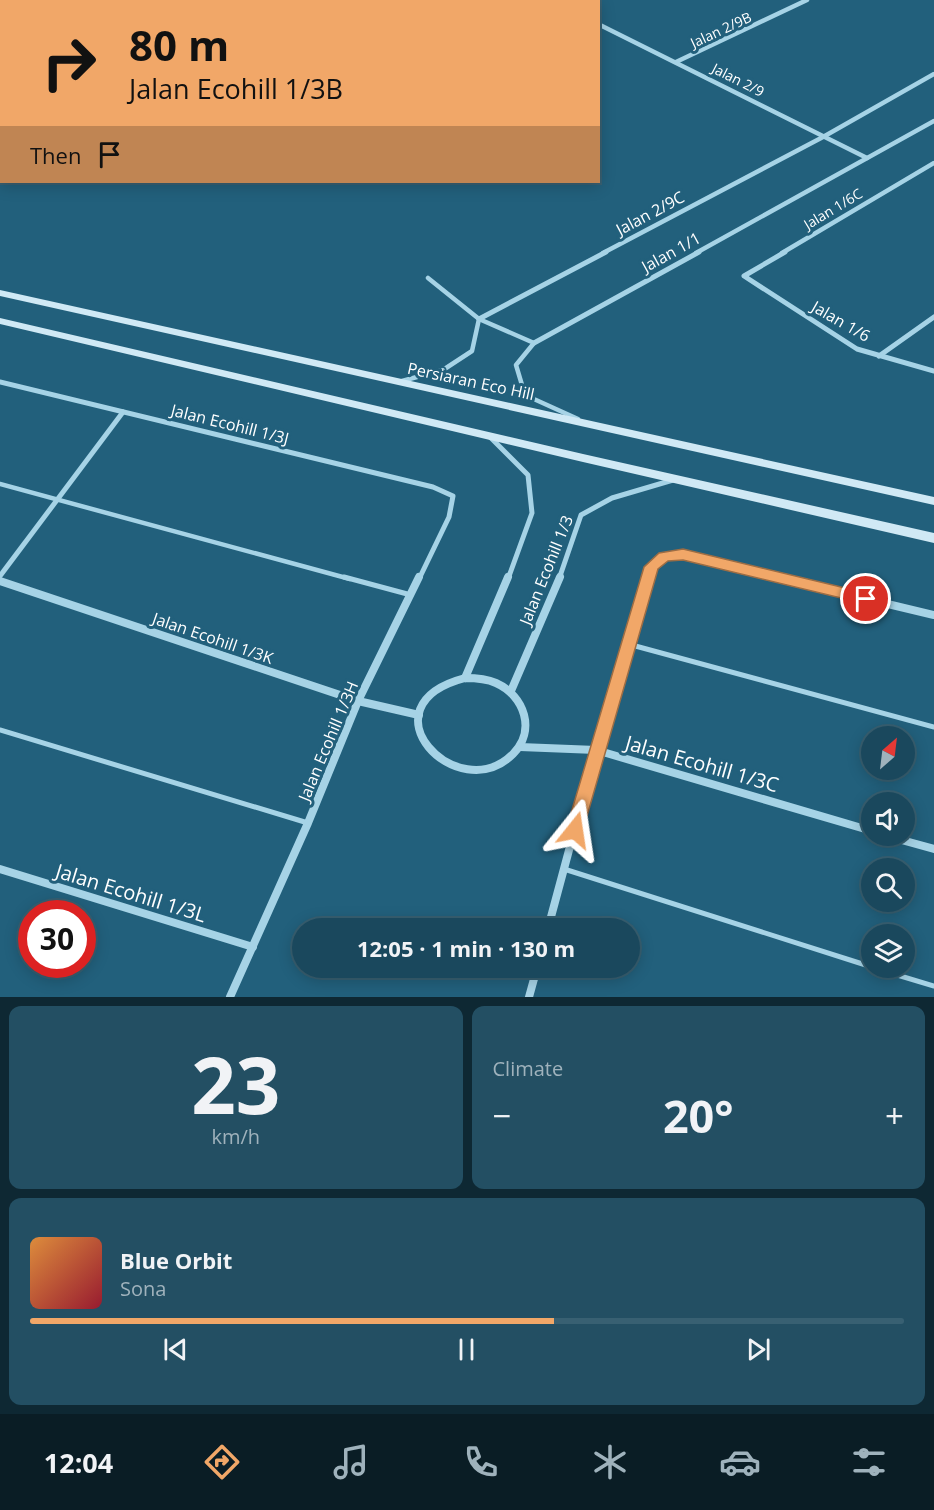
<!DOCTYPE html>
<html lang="en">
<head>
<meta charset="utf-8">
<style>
	:root { --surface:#1a485d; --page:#234f63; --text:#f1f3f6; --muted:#9fb2bc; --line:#386072; --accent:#f1a768 }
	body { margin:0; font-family:"Open Sans",sans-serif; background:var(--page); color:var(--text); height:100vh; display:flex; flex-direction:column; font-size:22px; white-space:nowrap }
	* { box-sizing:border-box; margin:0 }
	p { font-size:20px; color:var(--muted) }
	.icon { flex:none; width:33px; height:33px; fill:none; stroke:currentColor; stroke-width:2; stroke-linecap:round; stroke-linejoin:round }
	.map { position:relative; height:997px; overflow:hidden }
	.drawer { display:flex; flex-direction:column; gap:9px; padding:9px; background:#0e2833; flex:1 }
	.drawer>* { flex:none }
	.top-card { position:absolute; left:0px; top:0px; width:600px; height:183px; box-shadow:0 3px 15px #0003,0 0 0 2px var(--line); background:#f1a768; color:#111; overflow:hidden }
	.needle { width:39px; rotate:28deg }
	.buttons { position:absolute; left:861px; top:726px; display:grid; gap:12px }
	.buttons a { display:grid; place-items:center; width:54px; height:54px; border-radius:50%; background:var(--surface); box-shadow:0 3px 15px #0003,0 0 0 2px var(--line); font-size:30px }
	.speed { position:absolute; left:18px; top:900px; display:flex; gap:12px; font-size:30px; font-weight:700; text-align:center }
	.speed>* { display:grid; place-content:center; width:78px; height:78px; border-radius:50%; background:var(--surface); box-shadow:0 3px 15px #0003,0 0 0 2px var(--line); line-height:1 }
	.speed .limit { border:9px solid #d22; background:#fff; color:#111 }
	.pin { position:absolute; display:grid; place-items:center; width:51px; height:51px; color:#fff; margin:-26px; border:3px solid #fff; border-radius:50%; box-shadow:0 2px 6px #0007 }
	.me { position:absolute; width:66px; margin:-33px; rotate:15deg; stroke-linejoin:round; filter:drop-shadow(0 0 4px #0008) }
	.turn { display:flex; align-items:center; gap:21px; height:126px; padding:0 30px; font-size:27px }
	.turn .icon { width:78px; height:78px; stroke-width:2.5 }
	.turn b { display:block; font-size:42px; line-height:51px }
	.then { display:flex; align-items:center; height:57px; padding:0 30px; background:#0003; gap:12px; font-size:22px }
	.big { font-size:45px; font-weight:700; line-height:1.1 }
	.drawer .card { flex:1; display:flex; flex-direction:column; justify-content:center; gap:9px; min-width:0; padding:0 21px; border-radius:12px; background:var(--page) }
	.drawer .dial { align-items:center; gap:0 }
	.dial b { font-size:78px; line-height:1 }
	.song { display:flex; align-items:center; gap:18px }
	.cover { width:72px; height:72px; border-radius:9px; background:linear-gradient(135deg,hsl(30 70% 55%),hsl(350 70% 35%)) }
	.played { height:6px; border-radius:3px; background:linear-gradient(90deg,var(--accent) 60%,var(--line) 60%) }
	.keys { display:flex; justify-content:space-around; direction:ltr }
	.heat { display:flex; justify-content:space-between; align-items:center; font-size:33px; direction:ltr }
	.drawer .tiles { flex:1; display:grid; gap:9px; grid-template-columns:1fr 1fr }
	.card:last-child { grid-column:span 2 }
	.trip { position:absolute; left:292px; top:918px; width:348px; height:60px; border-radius:30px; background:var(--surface); box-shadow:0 3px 15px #0003,0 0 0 2px var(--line); font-weight:700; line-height:60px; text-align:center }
	.dock { display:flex; height:96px; justify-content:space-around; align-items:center; background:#0a1d25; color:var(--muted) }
	.dock .icon { width:42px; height:42px }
	.dock .selected { color:var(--accent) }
	.dock b { font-size:27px; color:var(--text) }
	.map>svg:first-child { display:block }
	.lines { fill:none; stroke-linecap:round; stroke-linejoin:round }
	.lane-far2 { stroke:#a6d3e6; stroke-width:3 }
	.lane-far1 { stroke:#a6d3e6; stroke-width:4.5 }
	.lane { stroke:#a6d3e6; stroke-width:5 }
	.street-far2 { stroke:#a6d3e6; stroke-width:4.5 }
	.street-far1 { stroke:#a6d3e6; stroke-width:5 }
	.street { stroke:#a6d3e6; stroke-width:8 }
	.secondary { fill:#d0e9f5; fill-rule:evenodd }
	.route { fill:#f1a768; stroke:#9d6d44; stroke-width:1.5 }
	.labels { text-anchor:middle; stroke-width:6; stroke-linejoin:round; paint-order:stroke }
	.far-street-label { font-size:14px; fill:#fff; stroke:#22607c }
	.street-label { font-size:16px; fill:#fff; stroke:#22607c }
	.near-street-label { font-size:20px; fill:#fff; stroke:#22607c }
</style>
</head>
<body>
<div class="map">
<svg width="934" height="997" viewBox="0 0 934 997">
	<rect width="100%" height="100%" fill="#22607c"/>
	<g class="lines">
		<!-- lane-far2 -->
		<g class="lane-far2">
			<path d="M344 0 350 2"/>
			<path d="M452 2 454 0"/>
		</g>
		<!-- lane-far1 -->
		<g class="lane-far1">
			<path d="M428 278 479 319 534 343 516 365 525 395 578 419"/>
			<path d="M402 381 443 370 472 351 479 319"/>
			<path d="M0 484 350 579"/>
		</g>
		<!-- lane -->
		<g class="lane">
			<path d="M344 577 411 595"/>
			<path d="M628 644 934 727"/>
			<path d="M0 730 308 823"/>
			<path d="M564 869 872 967"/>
			<path d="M874 968 934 986"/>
		</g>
		<!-- street-far2 -->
		<g class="street-far2">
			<path d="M551 0 554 2"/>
			<path d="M598 24 867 158"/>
			<path d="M676 62 807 0"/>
			<path d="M0 131 2 129"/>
			<path d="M603 253 823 137 934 74"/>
			<path d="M696 253 934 121"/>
			<path d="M782 253 934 163"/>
		</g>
		<!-- street-far1 -->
		<g class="street-far1">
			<path d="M785 252 744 276 857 349 934 371"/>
			<path d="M479 319 606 252"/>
			<path d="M534 343 699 252"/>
			<path d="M879 356 934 317"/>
			<path d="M0 382 433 487 453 496 449 517 419 579"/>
			<path d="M490 437 528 475 532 513 508 579"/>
			<path d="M0 576 123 412"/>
			<path d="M559 579 581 515 612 498 673 480"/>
			<path d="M648 579C651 570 655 559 664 556 682 549 759 573 781 579"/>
		</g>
		<!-- street -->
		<g class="street">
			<path d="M775 577 934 615"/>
			<path d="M0 581 358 701 419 715"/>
			<path d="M465 678C476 678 487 679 496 683 525 696 536 731 513 754 458 809 359 706 465 678Z"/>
			<path d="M465 678 508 577"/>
			<path d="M511 691 560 577"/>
			<path d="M520 747 596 750 872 831"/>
			<path d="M887 836 934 849"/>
			<path d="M0 869 253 947"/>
			<path d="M548 928 596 750 649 577"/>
			<path d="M230 997 308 823 358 701 419 577"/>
			<path d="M529 997 537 968"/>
		</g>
		<!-- secondary -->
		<g class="secondary">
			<path d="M0 290 934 497V505L0 296Z"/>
			<path d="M0 318 583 454 934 533V543L583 462 0 324Z"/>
		</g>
	</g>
	<!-- route -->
	<path class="route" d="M683 549 866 593 871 595 873 599 871 603 866 604 683 560 668 561 658 569 583 830 581 835 575 837 569 835 566 830 644 567 659 553Z"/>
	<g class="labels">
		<!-- far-street labels -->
		<g class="far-street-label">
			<text transform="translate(721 30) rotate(-25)" y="5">Jalan 2/9B</text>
			<text transform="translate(738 80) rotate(27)" y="5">Jalan 2/9</text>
			<text transform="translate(833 209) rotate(-31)" y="5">Jalan 1/6C</text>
		</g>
		<!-- street labels -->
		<g class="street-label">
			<text transform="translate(650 213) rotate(-28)" y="6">Jalan 2/9C</text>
			<text transform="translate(671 252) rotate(-29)" y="6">Jalan 1/1</text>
			<text transform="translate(841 321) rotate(30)" y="6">Jalan 1/6</text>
			<text transform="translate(471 381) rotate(12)" y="6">Persiaran Eco Hill</text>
			<text transform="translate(230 424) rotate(14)" y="6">Jalan Ecohill 1/3J</text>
			<text transform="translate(546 570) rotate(-68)" y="6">Jalan Ecohill 1/3</text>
			<text transform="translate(213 638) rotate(19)" y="6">Jalan Ecohill 1/3K</text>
			<text transform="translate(328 741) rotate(-67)" y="6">Jalan Ecohill 1/3H</text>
		</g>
		<!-- near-street labels -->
		<g class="near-street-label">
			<text transform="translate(702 764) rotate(16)" y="7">Jalan Ecohill 1/3C</text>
			<text transform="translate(131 893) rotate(17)" y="7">Jalan Ecohill 1/3L</text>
		</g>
	</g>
</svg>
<div class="buttons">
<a><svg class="needle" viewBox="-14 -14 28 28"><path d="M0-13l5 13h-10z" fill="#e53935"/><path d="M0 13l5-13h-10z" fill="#9fb2bc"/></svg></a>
<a><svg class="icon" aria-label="sound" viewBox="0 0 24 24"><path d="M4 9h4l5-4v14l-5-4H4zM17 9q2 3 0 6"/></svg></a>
<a><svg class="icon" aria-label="search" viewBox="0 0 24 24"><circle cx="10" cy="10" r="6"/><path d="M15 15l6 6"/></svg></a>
<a><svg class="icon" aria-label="layers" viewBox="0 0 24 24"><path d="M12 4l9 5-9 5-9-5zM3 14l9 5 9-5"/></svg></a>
</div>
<div class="speed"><div class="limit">30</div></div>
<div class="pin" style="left:866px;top:599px;background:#d93025"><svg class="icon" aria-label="arrive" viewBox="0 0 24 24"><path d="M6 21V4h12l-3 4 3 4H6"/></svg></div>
<svg class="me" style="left:575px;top:830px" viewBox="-20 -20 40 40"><path d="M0-17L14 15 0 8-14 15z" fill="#f1a768" stroke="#fff" stroke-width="4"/></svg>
<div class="trip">12:05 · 1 min · 130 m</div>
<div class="top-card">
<div class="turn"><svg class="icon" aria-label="right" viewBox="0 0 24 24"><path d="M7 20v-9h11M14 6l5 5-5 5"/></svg><div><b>80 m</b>Jalan Ecohill 1/3B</div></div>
<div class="then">Then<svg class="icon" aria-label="arrive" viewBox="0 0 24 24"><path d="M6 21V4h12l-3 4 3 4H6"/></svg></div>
</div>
</div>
<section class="drawer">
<div class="tiles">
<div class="card dial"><b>23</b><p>km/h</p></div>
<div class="card"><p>Climate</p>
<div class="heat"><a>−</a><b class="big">20°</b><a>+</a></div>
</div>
<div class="card">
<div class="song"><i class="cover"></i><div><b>Blue Orbit</b><p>Sona</p></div></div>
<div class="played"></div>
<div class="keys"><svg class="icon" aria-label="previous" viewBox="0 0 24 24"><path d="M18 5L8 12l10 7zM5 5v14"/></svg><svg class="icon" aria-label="pause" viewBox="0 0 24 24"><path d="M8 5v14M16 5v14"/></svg><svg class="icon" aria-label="next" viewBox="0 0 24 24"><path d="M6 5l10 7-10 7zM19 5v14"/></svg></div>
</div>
</div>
</section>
<nav class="dock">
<b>12:04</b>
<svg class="icon selected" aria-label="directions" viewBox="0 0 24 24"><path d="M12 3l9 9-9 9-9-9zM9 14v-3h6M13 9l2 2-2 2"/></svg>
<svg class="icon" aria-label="music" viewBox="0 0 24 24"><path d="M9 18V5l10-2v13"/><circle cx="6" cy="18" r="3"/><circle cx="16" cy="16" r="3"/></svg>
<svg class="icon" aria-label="phone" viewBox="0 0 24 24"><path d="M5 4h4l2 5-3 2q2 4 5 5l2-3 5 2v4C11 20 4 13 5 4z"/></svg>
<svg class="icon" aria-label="climate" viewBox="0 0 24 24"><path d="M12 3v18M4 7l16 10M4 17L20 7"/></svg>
<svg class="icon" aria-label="car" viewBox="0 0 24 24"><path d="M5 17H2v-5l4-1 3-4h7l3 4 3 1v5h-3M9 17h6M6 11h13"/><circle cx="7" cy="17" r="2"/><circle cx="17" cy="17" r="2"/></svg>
<svg class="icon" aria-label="filters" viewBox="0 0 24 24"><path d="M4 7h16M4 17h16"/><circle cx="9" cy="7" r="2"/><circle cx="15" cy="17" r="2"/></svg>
</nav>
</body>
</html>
